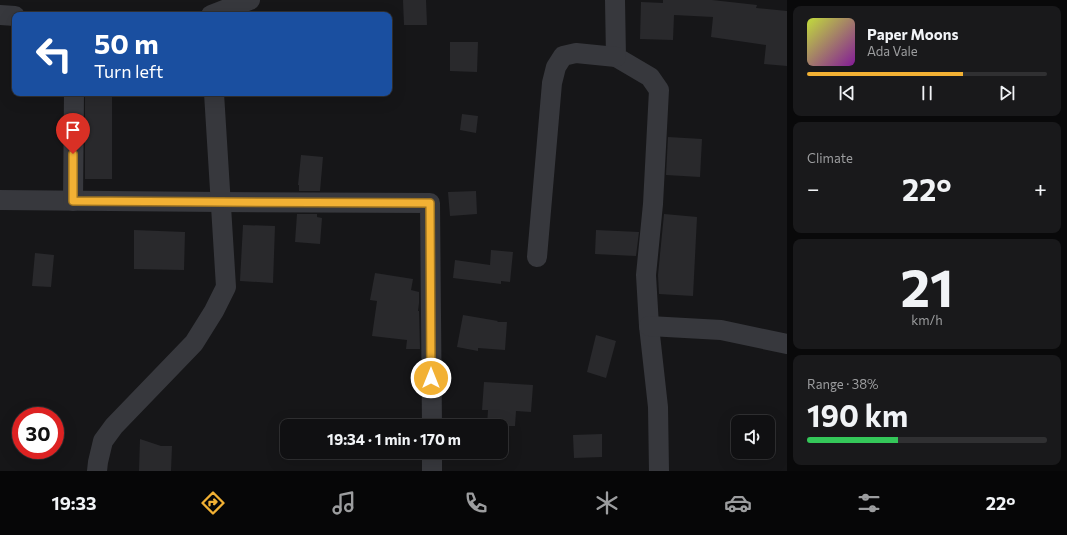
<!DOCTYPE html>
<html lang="en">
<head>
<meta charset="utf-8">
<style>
	:root { --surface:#101012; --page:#19191b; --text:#f1f3f6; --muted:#9c9d9f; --line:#303032; --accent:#f2b134 }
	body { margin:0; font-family:Commissioner,sans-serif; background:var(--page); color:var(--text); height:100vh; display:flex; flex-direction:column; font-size:15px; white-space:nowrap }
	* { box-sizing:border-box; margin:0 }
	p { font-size:13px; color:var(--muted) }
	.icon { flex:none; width:22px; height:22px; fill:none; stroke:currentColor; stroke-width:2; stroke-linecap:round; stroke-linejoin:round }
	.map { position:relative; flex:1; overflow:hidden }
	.panel { display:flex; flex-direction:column; gap:6px; padding:6px; background:#09090a; width:280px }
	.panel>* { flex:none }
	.hud { position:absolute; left:12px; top:12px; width:380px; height:84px; border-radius:8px; box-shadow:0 4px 16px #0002,0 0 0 1px var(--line); background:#1a4fa0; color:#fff; overflow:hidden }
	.controls { position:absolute; left:731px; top:415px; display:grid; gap:8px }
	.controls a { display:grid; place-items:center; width:44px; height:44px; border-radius:8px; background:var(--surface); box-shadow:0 4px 16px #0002,0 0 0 1px var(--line); font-size:20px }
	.speed { position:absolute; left:12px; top:407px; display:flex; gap:8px; font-size:20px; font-weight:700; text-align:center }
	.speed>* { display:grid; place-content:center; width:52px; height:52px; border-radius:50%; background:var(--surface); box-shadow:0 4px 16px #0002,0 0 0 1px var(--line); line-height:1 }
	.speed .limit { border:6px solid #d22; background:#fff; color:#111 }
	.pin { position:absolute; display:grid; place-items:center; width:34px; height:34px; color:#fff; margin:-41px -17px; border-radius:50% 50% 50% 0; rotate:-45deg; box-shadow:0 0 4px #0007 }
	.pin .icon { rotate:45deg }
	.me { position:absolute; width:44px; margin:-22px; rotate:0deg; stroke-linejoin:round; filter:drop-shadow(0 0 3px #0008) }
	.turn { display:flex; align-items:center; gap:14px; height:84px; padding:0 16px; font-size:18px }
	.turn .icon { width:52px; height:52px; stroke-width:2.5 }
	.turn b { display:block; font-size:28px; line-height:34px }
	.big { font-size:30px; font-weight:700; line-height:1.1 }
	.panel .widget { flex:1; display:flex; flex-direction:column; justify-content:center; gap:6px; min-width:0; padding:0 14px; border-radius:8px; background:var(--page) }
	.panel .dial { align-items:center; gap:0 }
	.dial b { font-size:52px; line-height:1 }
	.song { display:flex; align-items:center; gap:12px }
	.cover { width:48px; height:48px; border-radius:6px; background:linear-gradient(135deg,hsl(70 70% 55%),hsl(290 70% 35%)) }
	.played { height:4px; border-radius:2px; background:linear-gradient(90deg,var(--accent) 65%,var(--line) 65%) }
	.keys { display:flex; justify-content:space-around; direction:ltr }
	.heat { display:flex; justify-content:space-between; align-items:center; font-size:22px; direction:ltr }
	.charge { height:6px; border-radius:3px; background:linear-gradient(90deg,#34c759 38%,var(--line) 0) }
	.trip { position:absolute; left:280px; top:419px; width:228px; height:40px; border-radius:8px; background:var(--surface); box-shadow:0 4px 16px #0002,0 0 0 1px var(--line); font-weight:700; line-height:40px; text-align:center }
	.tabs { display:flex; height:64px; justify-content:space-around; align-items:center; background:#060607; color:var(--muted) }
	.tabs .icon { width:28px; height:28px }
	.tabs .active { color:var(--accent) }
	.tabs b { font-size:18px; color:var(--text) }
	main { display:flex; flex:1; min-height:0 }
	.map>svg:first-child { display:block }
	.building { fill:#29292c }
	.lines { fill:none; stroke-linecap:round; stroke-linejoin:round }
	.street { stroke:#37383d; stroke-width:20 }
	.route-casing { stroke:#9d7322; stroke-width:10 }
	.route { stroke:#f2b134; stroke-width:7 }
</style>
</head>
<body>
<main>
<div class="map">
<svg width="787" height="471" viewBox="0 0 787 471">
	<rect width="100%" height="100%" fill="#161618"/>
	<!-- building -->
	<g class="building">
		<path d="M403 0H426L427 25H404Z"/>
		<path d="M663 0H712L757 5 756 8 787 11V66L764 64 766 45 711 37 713 17 674 15 673 40 640 39 641 2 663 3Z"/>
		<path d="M450 42H478L477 72 450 71Z"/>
		<rect x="85" y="93" width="27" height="86"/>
		<path d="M462 114 478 116 476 133 460 130Z"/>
		<path d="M668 137 702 139 700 177 666 175Z"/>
		<path d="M301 155 323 157 320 191H299V185H298Z"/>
		<path d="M476 191 477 214 450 216 448 192Z"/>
		<path d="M297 214H317V217L322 218 320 244 295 242Z"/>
		<path d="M664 214 697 217 693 296 659 294 658 275Z"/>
		<path d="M243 225 275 226 273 283 240 281Z"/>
		<path d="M134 230 185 232 184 270 134 269Z"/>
		<path d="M596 230 639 232 636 256 595 254Z"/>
		<path d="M491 250 513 252 510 282 501 281V284L453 278 455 260 490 265Z"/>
		<path d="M35 253 54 255 51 287 32 286Z"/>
		<path d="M375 273 413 279 411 290 419 292V303L418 311H419L420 349H406L407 340 372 336 377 301 370 300Z"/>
		<path d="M463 315 498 321 497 322H507L505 350 478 348V351L457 347Z"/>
		<path d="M596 335 616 341 606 378 587 372Z"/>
		<path d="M484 382 533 385 531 412 516 411 515 426H487L488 410H482Z"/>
		<path d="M602 434V457L574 458 573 435Z"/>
		<path d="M140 439 161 446H172L171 471H139Z"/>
	</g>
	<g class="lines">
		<!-- street -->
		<g class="street">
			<path d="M615 0 616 57 650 77 659 90 653 204 646 275 649 326 658 407 659 471"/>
			<path d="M0 15 15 16"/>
			<path d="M211 15 250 0"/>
			<path d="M0 200 220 202 430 203 432 426"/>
			<path d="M73 201 74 93"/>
			<path d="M537 257 552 83 556 67 563 56 576 53 616 57"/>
			<path d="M649 326 721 330 787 344"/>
			<path d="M432 452V471"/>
			<path d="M97 471 98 462 103 441 114 426 194 343 214 311 226 287 214 93"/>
		</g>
	</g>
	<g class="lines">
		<defs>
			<path id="route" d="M73 154V201L220 202 430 203 431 378"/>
		</defs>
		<!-- route casing -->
		<use href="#route" class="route-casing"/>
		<!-- route -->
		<use href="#route" class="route"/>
	</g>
</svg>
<div class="controls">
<a><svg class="icon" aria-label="sound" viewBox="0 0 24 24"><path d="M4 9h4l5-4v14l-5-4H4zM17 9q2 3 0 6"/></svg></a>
</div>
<div class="speed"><div class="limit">30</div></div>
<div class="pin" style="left:73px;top:154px;background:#d93025"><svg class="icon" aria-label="arrive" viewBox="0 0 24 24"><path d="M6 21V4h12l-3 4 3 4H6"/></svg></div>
<svg class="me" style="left:431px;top:378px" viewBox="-20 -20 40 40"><circle r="17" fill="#f2b134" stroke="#fff" stroke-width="3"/><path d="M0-11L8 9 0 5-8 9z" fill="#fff"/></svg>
<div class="trip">19:34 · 1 min · 170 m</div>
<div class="hud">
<div class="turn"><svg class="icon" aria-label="left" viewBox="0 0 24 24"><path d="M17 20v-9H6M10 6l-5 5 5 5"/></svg><div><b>50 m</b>Turn left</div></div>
</div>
</div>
<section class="panel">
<div class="widget">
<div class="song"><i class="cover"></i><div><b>Paper Moons</b><p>Ada Vale</p></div></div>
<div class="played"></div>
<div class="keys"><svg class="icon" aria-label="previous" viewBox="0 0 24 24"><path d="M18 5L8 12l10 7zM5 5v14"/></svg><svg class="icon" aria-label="pause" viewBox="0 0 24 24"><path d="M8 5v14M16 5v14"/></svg><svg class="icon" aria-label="next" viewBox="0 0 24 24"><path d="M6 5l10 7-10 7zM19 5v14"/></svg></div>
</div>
<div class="widget"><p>Climate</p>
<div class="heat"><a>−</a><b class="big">22°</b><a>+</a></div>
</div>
<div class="widget dial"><b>21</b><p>km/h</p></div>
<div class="widget"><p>Range · 38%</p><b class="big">190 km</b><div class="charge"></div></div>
</section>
</main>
<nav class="tabs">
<b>19:33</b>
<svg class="icon active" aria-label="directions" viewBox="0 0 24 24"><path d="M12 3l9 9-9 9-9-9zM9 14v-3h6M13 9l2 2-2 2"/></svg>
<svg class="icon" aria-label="music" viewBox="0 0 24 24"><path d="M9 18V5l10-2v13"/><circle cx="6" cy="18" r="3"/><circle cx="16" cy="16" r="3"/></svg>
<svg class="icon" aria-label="phone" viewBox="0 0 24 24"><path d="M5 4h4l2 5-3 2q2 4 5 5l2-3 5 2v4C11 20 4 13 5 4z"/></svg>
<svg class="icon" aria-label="climate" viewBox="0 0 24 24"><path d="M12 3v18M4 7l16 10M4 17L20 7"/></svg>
<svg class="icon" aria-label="car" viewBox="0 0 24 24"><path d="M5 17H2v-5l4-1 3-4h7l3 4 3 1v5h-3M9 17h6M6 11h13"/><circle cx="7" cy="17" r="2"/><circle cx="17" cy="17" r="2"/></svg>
<svg class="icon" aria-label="filters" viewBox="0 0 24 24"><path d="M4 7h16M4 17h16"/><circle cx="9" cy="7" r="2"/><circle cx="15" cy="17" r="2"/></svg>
<b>22°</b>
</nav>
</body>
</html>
